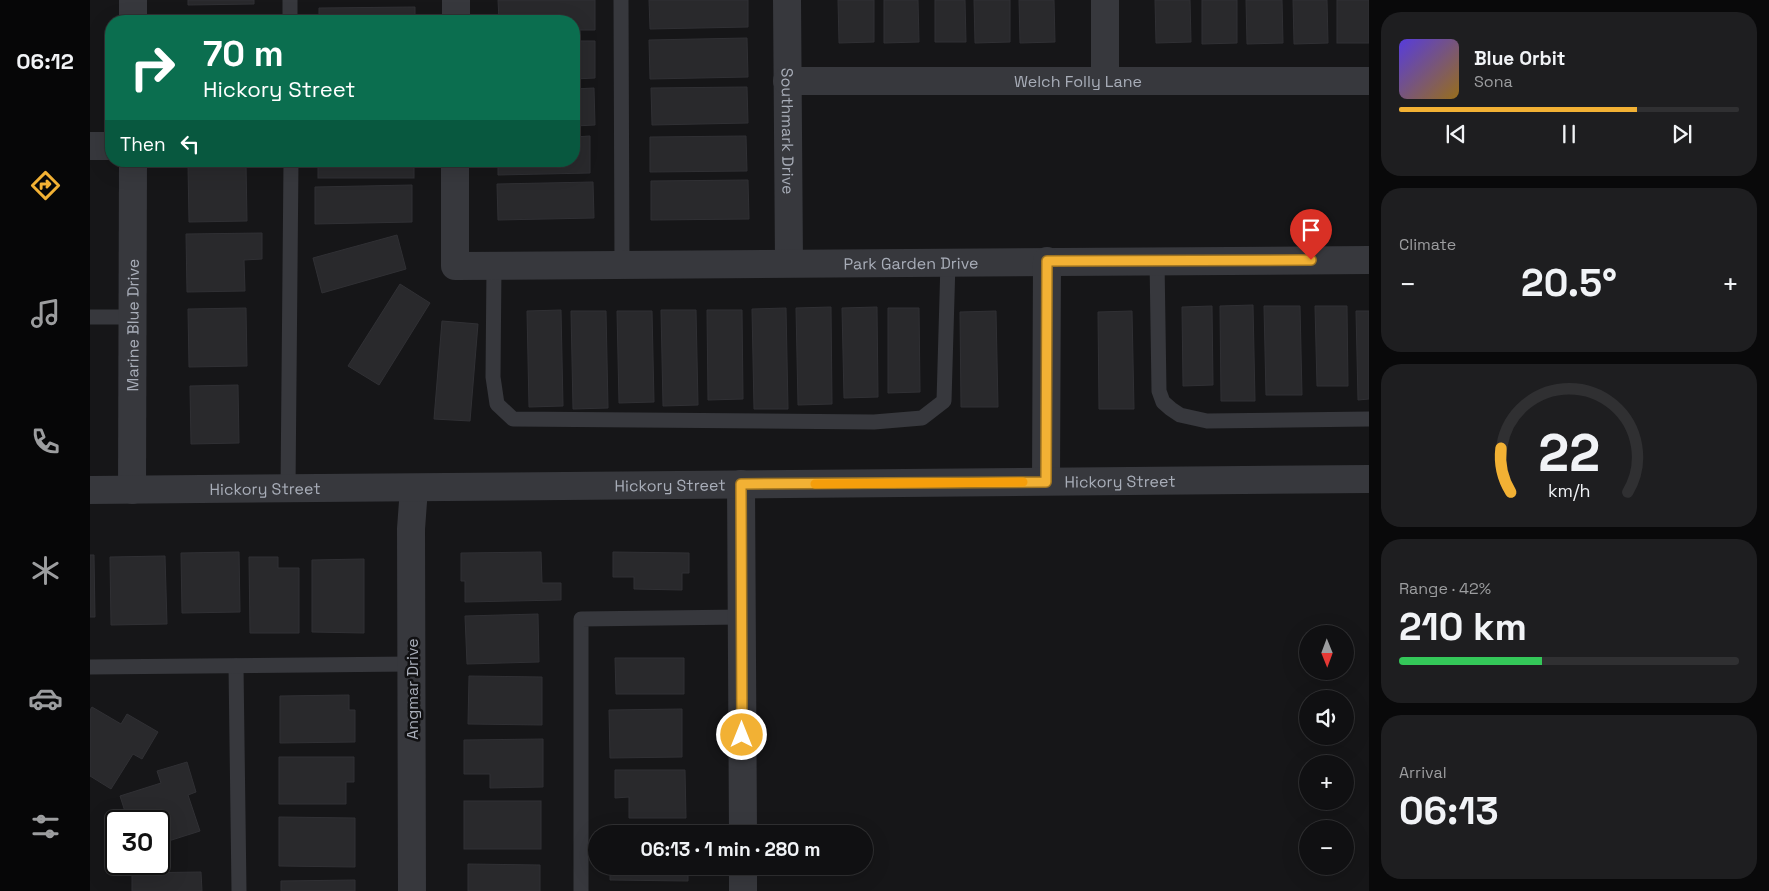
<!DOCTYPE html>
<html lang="en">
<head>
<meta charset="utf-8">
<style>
	:root { --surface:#101012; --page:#1e1e20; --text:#f1f3f6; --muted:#9c9d9f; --line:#303032; --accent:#f2b134 }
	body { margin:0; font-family:"Space Grotesk",sans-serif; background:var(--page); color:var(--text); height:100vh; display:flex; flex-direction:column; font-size:19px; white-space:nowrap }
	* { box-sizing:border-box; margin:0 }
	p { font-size:16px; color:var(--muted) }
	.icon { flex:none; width:28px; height:28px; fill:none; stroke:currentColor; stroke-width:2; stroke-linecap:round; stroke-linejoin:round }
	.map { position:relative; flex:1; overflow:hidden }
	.panel { display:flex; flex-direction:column; gap:12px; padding:12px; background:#09090a; width:400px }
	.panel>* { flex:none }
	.top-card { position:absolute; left:15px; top:15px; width:475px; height:152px; border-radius:20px; box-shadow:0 5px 20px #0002,0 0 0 1px var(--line); background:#0b6e4f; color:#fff; overflow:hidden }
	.needle { width:32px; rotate:179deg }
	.controls { position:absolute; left:1209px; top:625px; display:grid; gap:10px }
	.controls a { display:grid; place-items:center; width:55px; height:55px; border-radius:50%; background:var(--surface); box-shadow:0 5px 20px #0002,0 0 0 1px var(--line); font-size:25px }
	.speed { position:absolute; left:15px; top:810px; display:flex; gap:10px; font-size:25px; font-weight:700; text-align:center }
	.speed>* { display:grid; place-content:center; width:65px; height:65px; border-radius:50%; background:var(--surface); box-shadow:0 5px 20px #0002,0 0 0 1px var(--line); line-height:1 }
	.speed .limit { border:2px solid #111; border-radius:8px; background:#fff; color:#111 }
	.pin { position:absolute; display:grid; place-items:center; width:42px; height:42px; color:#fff; margin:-51px -21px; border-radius:50% 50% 50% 0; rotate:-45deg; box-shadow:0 0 5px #0007 }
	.pin .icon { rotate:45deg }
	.me { position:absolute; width:55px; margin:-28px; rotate:0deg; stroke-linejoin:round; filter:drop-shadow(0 0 4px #0008) }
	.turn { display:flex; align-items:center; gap:18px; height:105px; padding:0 15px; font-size:22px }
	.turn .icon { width:65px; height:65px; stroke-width:2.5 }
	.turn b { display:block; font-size:35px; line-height:42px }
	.then { display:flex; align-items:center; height:48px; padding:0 15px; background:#0003; gap:10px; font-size:19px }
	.big { font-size:38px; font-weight:600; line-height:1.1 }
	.panel .widget { flex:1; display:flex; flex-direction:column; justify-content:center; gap:8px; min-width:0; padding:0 18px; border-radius:20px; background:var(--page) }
	.panel .dial { align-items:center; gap:0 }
	.dial svg { height:130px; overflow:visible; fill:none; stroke:var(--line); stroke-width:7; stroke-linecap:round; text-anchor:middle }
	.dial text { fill:var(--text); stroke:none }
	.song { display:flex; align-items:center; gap:15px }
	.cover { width:60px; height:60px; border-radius:8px; background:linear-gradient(135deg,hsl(250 70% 55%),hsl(40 70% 35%)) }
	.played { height:5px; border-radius:2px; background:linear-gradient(90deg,var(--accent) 70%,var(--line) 70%) }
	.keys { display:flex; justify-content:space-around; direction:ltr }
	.heat { display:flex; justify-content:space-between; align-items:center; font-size:28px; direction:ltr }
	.charge { height:8px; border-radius:4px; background:linear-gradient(90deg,#34c759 42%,var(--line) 0) }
	.trip { position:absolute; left:498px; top:825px; width:285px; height:50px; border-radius:25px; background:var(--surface); box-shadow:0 5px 20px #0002,0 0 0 1px var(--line); font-weight:600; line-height:50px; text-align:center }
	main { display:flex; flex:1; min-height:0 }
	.menu { display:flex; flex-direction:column; width:90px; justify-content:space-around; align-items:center; background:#060607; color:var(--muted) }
	.menu .icon { width:35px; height:35px }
	.menu .on { color:var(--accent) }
	.menu b { font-size:22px; color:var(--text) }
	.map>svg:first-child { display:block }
	.building { fill:#29292c; stroke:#303034 }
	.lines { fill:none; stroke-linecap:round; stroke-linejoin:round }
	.service { stroke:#37383d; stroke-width:15 }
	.minor { stroke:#37383d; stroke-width:28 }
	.tertiary { stroke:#37383d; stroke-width:28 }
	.route-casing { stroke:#9d7322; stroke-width:12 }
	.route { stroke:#f2b134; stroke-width:9 }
	.slow { stroke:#f59e0b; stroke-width:9 }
	.labels { text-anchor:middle; stroke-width:5; stroke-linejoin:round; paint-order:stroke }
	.street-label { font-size:16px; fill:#a8adb8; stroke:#111113 }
</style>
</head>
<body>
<main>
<nav class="menu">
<b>06:12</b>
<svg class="icon on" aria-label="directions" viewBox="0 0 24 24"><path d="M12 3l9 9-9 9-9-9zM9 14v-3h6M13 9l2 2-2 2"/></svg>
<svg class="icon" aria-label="music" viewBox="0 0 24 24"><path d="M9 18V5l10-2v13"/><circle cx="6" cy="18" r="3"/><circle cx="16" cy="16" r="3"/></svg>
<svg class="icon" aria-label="phone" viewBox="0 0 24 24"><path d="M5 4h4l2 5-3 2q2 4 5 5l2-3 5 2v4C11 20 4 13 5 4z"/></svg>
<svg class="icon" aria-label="climate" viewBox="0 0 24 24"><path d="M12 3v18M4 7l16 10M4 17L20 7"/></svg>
<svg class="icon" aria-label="car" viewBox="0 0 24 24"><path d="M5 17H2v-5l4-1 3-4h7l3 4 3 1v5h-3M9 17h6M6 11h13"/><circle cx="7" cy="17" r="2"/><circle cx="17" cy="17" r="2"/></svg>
<svg class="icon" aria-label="filters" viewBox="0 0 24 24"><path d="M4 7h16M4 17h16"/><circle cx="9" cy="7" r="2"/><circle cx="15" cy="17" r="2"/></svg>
</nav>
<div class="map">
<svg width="1279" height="891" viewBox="0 0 1279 891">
	<rect width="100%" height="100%" fill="#161618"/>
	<!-- building -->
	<g class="building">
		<path d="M98 0H164V4L98 5Z"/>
		<path d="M408 0H505V30H484V21H409Z"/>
		<path d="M559 0H658V27L560 29Z"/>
		<path d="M748 0H784V42L749 43Z"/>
		<path d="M794 0H828L829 42 794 43Z"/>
		<path d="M845 0H875L876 42H845Z"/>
		<path d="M884 0H920V42L885 43Z"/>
		<path d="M929 0H964L965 42 930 43Z"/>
		<path d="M1065 0H1100L1101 42 1066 43Z"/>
		<path d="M1112 0H1147V43L1112 44Z"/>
		<path d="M1156 0H1192L1193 43 1157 44Z"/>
		<path d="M1203 0H1237L1238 43 1204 44Z"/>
		<rect x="1247" y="0" width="32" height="43"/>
		<path d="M325 7V21H229V8Z"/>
		<path d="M657 38 658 77 560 79 559 40Z"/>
		<path d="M484 41H505V78L484 79Z"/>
		<path d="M657 87 658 123 562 125 561 88Z"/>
		<path d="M504 88 505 125 484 126V89Z"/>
		<path d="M500 136V173L408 175V161H484V137Z"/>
		<path d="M656 136 657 171 560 172V137Z"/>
		<rect x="228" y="161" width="96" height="17"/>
		<path d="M156 164 157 221 99 222 98 165Z"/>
		<path d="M658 180 659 219 561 220V181Z"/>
		<path d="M503 182 504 218 408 220 407 184Z"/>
		<path d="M322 185V222L225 224V187Z"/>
		<path d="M172 233V259L154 260 155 291 97 292 96 234Z"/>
		<path d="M307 235 316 269 232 293 223 258Z"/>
		<path d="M310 284 340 303 289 385 258 366Z"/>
		<path d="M1163 305 1165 401H1131L1130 306Z"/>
		<path d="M1122 306 1123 385 1093 386 1092 307Z"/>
		<path d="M1174 306H1210L1212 395H1176Z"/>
		<path d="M1225 306H1257L1258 386H1227Z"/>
		<path d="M741 307 742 404 708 405 706 308Z"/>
		<path d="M787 307 788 397 754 398 752 308Z"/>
		<path d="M156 308 157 366 99 367 98 309Z"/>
		<path d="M696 308 698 409H664L662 309Z"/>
		<path d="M798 308H829L830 392 798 393Z"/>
		<path d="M471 310 473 406 439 407 437 311Z"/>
		<path d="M571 310H606L608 405 573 406Z"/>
		<path d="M617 310H652L653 399 618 400Z"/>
		<path d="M481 311H516L518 408 483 409Z"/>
		<path d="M527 311H562L564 402 529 403Z"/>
		<path d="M906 311 908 407H871L870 312Z"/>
		<path d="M1042 311 1044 409H1009L1008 312Z"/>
		<path d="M1266 311H1279V399L1268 400Z"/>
		<path d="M352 321 388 324 380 421 344 419Z"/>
		<path d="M148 385 149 443 101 444 100 386Z"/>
		<path d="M149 552 150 612 92 613 91 553Z"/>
		<path d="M451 552 452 583H471V600L375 602V581H371V553Z"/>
		<path d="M523 552 599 553V573H592V590L544 589V577H523Z"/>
		<path d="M0 555H4L5 617H0Z"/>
		<path d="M75 556 77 624 21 625 20 557Z"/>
		<path d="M159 557H188V568H209V633H160Z"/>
		<path d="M274 559V633L222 632V560Z"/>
		<path d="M448 614 449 662 377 664 375 616Z"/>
		<path d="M525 658H594V694H526Z"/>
		<path d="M379 676 452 677V725L378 724Z"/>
		<path d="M259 695V710H265V742L190 743V696Z"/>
		<path d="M2 707 31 724 37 714 68 732 52 759 43 754 21 789 0 776V710Z"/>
		<path d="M592 709V757L520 758 519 710Z"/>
		<path d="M453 739V787L400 788V774H374V740Z"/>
		<path d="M189 757H264V782H256V804H189Z"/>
		<path d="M97 762 106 792 98 795 110 831 69 844V821H38L30 796 71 783 67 771Z"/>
		<path d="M525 770H595L596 818H539V797L525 798Z"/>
		<rect x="374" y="801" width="77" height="48"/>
		<path d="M189 817 265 818V867L189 866Z"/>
		<path d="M520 832 599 833V834H520Z"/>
		<path d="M378 864 450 865V891H378Z"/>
		<path d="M520 866H598V881L520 880Z"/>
		<path d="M111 872 112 891H42V873Z"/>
		<path d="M265 880V891H191V881Z"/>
	</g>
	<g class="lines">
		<!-- service -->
		<g class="service">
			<path d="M200 0V21"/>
			<path d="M531 0 532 265"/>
			<path d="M1067 260 1069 391 1073 402 1081 409 1090 415 1117 421 1279 419"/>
			<path d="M404 266 403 377 407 404 423 419 784 422 832 418 854 401 858 262"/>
			<path d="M0 317H43"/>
			<path d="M198 489 201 161"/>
			<path d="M146 666 149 891"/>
			<path d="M0 667 322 664"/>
			<path d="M491 891V619L652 617"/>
		</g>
		<!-- minor -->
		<g class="minor">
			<path id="s1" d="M697 0 699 263"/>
			<path d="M1015 0V81"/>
			<path d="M43 21V0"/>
			<path d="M366 21V0"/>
			<path id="s2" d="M697 81H1279"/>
			<path d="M0 146H21"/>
			<path id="s3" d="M365 161V266L1279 260"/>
			<path d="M956 481 957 261"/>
			<path d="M651 484 653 834"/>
			<path id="s4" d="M42 490 43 161"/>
			<path d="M653 866V891"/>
			<path d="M322 891 321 529 324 488"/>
		</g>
		<!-- tertiary -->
		<path class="tertiary" id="s5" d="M0 490 1279 479"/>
	</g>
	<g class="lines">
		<defs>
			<path id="route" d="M652 735 651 484 956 482 957 261 1221 260"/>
		</defs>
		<!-- route casing -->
		<use href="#route" class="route-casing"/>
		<!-- route -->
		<use href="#route" class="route"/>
		<!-- slow -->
		<path class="slow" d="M725 484 933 482"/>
	</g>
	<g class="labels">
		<!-- street labels -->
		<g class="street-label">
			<text dy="6" stroke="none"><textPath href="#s2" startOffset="291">Welch Folly Lane</textPath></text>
			<text dy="6" stroke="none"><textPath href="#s1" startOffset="131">Southmark Drive</textPath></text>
			<text dy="6" stroke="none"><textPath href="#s3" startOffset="561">Park Garden Drive</textPath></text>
			<text dy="6" stroke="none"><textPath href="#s4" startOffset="165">Marine Blue Drive</textPath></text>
			<text dy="6" stroke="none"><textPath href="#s5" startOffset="1030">Hickory Street</textPath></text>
			<text dy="6" stroke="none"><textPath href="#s5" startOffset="580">Hickory Street</textPath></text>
			<text dy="6" stroke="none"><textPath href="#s5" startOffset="175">Hickory Street</textPath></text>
			<text transform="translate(322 689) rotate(-90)" y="6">Angmar Drive</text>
		</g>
	</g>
</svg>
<div class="controls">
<a><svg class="needle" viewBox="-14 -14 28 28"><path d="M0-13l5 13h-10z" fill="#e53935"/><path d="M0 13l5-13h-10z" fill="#9c9d9f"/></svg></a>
<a><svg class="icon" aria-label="sound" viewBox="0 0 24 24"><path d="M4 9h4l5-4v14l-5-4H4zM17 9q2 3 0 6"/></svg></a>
<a>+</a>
<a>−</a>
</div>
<div class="speed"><div class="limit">30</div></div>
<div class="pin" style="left:1221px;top:260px;background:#d93025"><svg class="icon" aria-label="arrive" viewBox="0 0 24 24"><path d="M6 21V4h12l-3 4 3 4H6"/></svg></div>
<svg class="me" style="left:652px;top:735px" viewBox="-20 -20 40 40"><circle r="17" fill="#f2b134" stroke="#fff" stroke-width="3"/><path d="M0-11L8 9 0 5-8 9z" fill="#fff"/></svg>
<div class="trip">06:13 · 1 min · 280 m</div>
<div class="top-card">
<div class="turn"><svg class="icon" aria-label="right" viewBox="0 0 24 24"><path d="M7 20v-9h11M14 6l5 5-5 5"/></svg><div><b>70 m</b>Hickory Street</div></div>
<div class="then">Then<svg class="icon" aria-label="left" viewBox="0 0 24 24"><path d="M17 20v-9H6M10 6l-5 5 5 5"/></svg></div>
</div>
</div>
<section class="panel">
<div class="widget">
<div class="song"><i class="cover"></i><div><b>Blue Orbit</b><p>Sona</p></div></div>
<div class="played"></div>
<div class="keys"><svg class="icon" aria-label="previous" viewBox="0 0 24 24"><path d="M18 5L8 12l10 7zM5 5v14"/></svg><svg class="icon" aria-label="pause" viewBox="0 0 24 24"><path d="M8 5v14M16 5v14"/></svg><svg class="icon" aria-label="next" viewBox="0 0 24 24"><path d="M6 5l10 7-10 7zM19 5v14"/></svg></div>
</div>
<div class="widget"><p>Climate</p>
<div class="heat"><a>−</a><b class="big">20.5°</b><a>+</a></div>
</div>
<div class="widget dial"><svg viewBox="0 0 100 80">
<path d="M14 69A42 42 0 1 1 86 69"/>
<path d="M14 69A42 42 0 0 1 8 42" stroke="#f2b134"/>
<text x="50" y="56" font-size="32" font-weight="700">22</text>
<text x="50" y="72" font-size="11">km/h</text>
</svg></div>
<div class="widget"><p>Range · 42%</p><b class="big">210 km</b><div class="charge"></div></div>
<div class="widget"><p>Arrival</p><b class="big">06:13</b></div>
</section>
</main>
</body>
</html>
